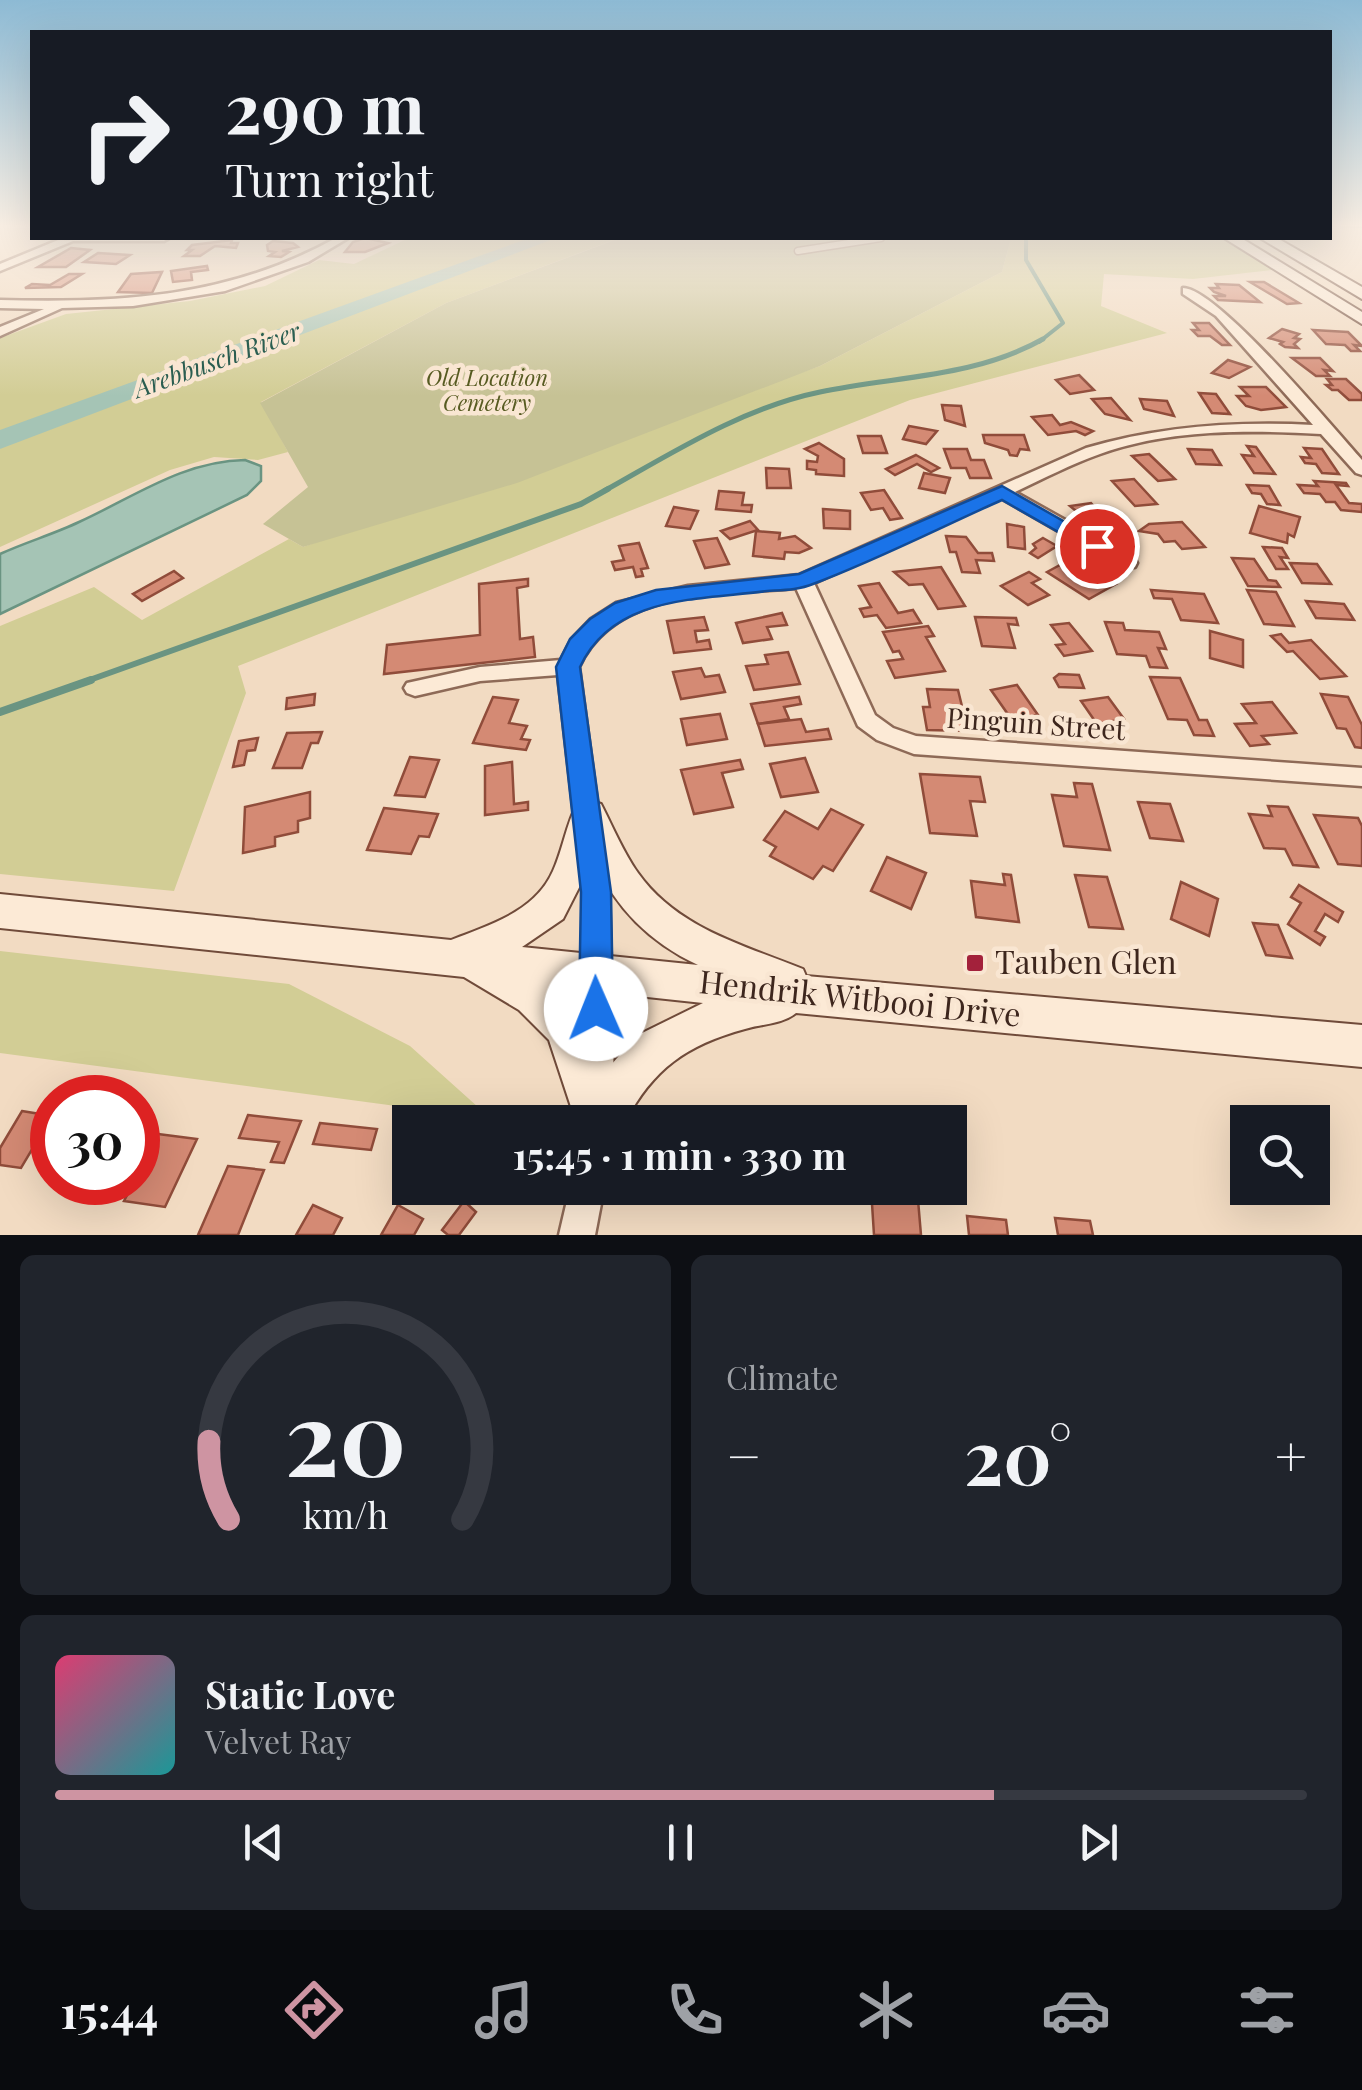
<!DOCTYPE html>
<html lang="en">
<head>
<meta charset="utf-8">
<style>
	:root { --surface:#171b24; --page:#20242c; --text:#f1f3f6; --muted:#9ea1a6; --line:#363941; --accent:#ce94a2 }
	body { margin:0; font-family:"Playfair Display",serif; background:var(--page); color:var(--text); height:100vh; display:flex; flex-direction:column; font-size:38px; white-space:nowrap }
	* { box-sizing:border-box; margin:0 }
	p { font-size:32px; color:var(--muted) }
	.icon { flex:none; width:55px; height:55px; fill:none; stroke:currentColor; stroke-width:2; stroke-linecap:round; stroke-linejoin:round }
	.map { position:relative; height:1235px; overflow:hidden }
	.panel { display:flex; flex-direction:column; gap:20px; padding:20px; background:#0d0f14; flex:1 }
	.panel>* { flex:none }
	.top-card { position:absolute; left:30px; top:30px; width:1302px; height:210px; border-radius:0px; box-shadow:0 10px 40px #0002; background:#171b24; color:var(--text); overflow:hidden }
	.fabs { position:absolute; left:1230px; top:1105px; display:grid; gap:20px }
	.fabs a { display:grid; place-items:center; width:100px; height:100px; border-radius:0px; background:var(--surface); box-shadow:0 10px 40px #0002; font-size:50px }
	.speed { position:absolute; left:30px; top:1075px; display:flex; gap:20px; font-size:50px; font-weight:700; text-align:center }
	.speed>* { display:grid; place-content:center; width:130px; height:130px; border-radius:50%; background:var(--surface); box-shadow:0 10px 40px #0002; line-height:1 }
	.speed .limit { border:15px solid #d22; background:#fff; color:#111 }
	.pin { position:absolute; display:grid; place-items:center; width:85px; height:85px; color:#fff; margin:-42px; border:5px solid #fff; border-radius:50%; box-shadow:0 2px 10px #0007 }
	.me { position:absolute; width:110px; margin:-55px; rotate:359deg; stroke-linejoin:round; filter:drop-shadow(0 0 8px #0008) }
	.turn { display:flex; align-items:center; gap:35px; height:210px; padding:0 30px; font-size:45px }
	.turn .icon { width:130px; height:130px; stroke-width:2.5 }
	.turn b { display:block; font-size:70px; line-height:85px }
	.big { font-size:75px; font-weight:700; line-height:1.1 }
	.panel .card { flex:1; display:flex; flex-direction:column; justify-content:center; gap:15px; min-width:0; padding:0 35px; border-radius:15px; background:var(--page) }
	.panel .dial { align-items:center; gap:0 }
	.dial svg { height:260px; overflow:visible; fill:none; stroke:var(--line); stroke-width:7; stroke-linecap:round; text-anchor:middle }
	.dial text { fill:var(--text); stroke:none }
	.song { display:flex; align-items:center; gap:30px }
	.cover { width:120px; height:120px; border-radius:15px; background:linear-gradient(135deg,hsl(340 70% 55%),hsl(180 70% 35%)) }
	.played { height:10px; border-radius:5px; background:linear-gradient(90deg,var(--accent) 75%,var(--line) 75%) }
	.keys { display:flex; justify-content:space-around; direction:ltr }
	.heat { display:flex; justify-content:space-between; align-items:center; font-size:55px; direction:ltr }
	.panel .tiles { flex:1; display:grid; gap:20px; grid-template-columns:1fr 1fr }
	.card:last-child { grid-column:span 2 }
	.trip { position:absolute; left:392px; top:1105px; width:575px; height:100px; border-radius:0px; background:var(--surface); box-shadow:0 10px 40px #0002; font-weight:700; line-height:100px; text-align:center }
	.dock { display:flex; height:160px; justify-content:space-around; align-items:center; background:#090b0e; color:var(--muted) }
	.dock .icon { width:70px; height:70px }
	.dock .selected { color:var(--accent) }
	.dock b { font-size:45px; color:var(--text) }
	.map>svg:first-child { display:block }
	.green { fill:#d2cd95 }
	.cemetery { fill:#c6c295 }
	.water { fill:#a5c4b5; stroke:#6a9482; stroke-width:2.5 }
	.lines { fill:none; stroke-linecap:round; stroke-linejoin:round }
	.stream-far3 { stroke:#6a9482; stroke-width:4 }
	.stream-far2 { stroke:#6a9482; stroke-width:5 }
	.stream-far1 { stroke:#6a9482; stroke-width:6 }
	.stream { stroke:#6a9482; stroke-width:8 }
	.river { fill:#a5c4b5; fill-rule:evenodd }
	.building { fill:#d48a74; stroke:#904c3a; stroke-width:2.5 }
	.service-casing { stroke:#8e6a57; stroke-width:9 }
	.minor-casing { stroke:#8e6a57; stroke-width:5 }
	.secondary-casing { stroke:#704b3a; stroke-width:4 }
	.service { stroke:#fcead6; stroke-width:6 }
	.minor { fill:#fcead6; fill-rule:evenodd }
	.secondary { fill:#fcead6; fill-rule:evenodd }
	.route { fill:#1a73e8; stroke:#114b97; stroke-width:2.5 }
	.poi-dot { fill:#a3213b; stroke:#f9e6d2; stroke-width:4 }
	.labels { text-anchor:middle; stroke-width:9; stroke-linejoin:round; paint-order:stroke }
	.far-park-label { font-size:22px; font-style:italic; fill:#575b21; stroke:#f9e6d2 }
	.far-water-label { font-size:25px; font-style:italic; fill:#2b5e51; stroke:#f9e6d2 }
	.street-label { font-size:28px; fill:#3d261d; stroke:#f9e6d2 }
	.near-poi-label { font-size:32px; fill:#3d261d; stroke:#f9e6d2; text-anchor:start }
	.near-street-label { font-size:32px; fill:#3d261d; stroke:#f9e6d2 }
</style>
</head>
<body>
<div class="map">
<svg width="1362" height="1235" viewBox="0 0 1362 1235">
	<rect width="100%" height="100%" fill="#f2dbc2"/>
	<!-- green -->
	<g class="green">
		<path d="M409 238H619L446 303 261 402 288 452 258 460 214 457 170 470 0 547V338L66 314 190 301 265 286 319 260 354 264Z"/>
		<path d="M1011 238H1231L1282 269 1193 279 1104 274 1101 306 1167 333 910 400 238 666 246 693 174 891 0 874V626L94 587 142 620 289 539 303 547 820 366 1002 272Z"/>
		<path d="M0 951 289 984 410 1046 488 1116 489 1122H414L396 1106 0 1053Z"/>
	</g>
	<!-- cemetery -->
	<path class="cemetery" d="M620 238H1011L1002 272 820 366 517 483 303 547 263 524 308 487 260 403 446 303Z"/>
	<!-- water -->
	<path class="water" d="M245 460 261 466V481L247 495 0 614V554C26 542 54 534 79 522 134 497 183 461 245 460Z"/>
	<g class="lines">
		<!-- stream-far3 -->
		<g class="stream-far3">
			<path d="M1330 225 1362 226"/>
			<path d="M1026 238V260L1063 323 1039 342"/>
		</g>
		<!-- stream-far2 -->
		<path class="stream-far2" d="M604 491C672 453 742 408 820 392 895 376 974 378 1043 339"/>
		<!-- stream-far1 -->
		<path class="stream-far1" d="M84 682 581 504 608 489"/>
		<!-- stream -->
		<path class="stream" d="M0 712 91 680"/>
		<!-- river -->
		<path class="river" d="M529 238H556L0 449V430Z"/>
	</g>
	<!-- building -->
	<g class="building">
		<path d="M365 238 388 243 365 252H345L353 242Z"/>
		<path d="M232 240 231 243H238L236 248 215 246 200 256H184L192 250H187L192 245Z"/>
		<path d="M273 241 293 243 298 247 282 251 289 252 281 257 269 256 275 252 268 251 267 245Z"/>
		<path d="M71 248 90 250 66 267H38Z"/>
		<path d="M98 253 130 255 116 264 84 262Z"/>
		<path d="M207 266 208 270 191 272 192 280 173 282 171 271Z"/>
		<path d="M162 272 152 293 118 292 131 274Z"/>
		<path d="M69 274H82L61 287 25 288 32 284 50 285Z"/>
		<path d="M1250 282H1264L1299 303 1287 304Z"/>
		<path d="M1216 284 1239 285 1260 302 1218 300 1214 296H1226L1214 292 1210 288H1219Z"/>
		<path d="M1193 323H1209L1230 345H1222L1210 336H1198L1192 330H1199Z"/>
		<path d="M1282 329 1299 334 1294 338 1300 339 1294 344 1298 348 1285 347 1280 344 1283 342 1269 338Z"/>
		<path d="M1313 330 1348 332 1362 346 1354 345 1360 351H1351L1345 345 1326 344Z"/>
		<path d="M1292 358H1320L1333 371 1324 370 1330 376H1316Z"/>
		<path d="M1228 360 1250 367 1229 378 1212 373Z"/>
		<path d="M1079 375 1094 390 1070 394 1056 380Z"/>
		<path d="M1327 379H1346L1362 394V400H1349L1338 390H1332L1326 385H1332Z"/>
		<path d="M1240 387H1266L1286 407 1261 410 1246 406 1237 396H1249Z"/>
		<path d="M1199 393 1216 394 1230 414 1212 413Z"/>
		<path d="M1111 398 1130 420 1105 414 1092 399Z"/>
		<path d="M1140 399 1167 401 1174 416 1144 409Z"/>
		<path d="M942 405 961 406 965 426 945 420Z"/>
		<path d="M1052 415 1060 425 1071 422 1093 431 1085 435 1076 431 1048 435 1032 417Z"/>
		<path d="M909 426 937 431 926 444 903 439Z"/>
		<path d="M983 435H1024L1029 450 1020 449 1017 456 1010 455 1008 450 985 443Z"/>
		<path d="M858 436H881L887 453H863Z"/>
		<path d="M819 443 844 459V476L816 474V470L807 469V461L817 462 818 456 805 449Z"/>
		<path d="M1247 446 1256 447 1275 474 1254 473 1242 455 1254 456Z"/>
		<path d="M1304 448 1322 449 1339 474 1322 473 1316 464 1305 463 1301 457 1311 458Z"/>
		<path d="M944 449H967L971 460H984L991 478H970L966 468H951Z"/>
		<path d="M1188 449 1212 450 1221 465 1196 464Z"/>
		<path d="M1149 454 1175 479 1158 481 1132 456Z"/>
		<path d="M916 455 939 468 931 472 917 464 895 475 886 469Z"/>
		<path d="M766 468 789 469 791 488H767Z"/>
		<path d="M924 473 950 478 945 493 919 488Z"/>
		<path d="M1134 479 1157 504 1135 506 1112 481Z"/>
		<path d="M1314 481 1346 483 1348 486 1336 485 1349 503 1362 504V512L1341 510 1335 502H1326L1320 494 1304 493 1298 485 1318 486Z"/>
		<path d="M1247 485 1269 486 1280 505 1267 504 1261 494 1252 493Z"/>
		<path d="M884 490 902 518 890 520 883 508 871 510 861 493Z"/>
		<path d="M719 491 744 493 742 505H752L751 512 716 509Z"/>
		<path d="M1091 503 1097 510 1112 524 1095 527 1070 506Z"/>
		<path d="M1259 506 1300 517 1294 537 1288 534 1287 543 1250 533Z"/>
		<path d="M674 507 698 511 690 529 666 526Z"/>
		<path d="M823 509 850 511V529L824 528Z"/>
		<path d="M750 521 758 530 730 539 721 531Z"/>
		<path d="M1182 522 1205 547 1182 549 1175 541 1164 542 1158 534 1139 531 1149 524Z"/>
		<path d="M1007 524 1024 527 1025 549 1008 547Z"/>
		<path d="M756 531 780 533 779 539 795 536 811 548 799 553 785 552 784 559 753 556Z"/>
		<path d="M946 536 966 537 978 553H992L994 561 976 560 980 573 962 572 956 552H950Z"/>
		<path d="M717 538 729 564 705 568 694 541Z"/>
		<path d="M1043 538 1057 546 1038 558 1030 553 1036 548 1033 544Z"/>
		<path d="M639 543 648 568 641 569 643 576 636 577 633 567 615 570 612 562 624 560 619 546Z"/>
		<path d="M1263 547 1282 548 1288 558 1280 557 1288 569H1276Z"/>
		<path d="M1073 558 1116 584 1089 599 1047 572Z"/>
		<path d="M1232 558 1254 559 1268 580 1276 581 1280 587 1248 586Z"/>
		<path d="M1290 563 1317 564 1331 584 1302 583Z"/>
		<path d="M941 567 965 606 938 609 923 584 909 585 894 572Z"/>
		<path d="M174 571 183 578 142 601 133 594Z"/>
		<path d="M1029 572 1040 579 1032 583 1049 595 1028 605 1001 586Z"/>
		<path d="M528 579V586L517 588 520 639 533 637 535 657 384 674 387 645 480 635 479 584Z"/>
		<path d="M879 583 898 613 913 610 921 623 886 628 877 615 864 617 860 609 871 607 859 586Z"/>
		<path d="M1151 590 1204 594 1218 623 1181 620 1172 599 1154 598Z"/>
		<path d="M1247 590 1276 592 1294 626 1264 624Z"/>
		<path d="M1306 601 1344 604 1354 620 1316 618Z"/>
		<path d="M782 613 787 625 767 627 772 639 743 643 736 623Z"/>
		<path d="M704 617 708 630 695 631 697 642 709 640 711 649 674 653 667 621Z"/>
		<path d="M975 617 1016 618 1018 625 1008 624 1015 648 982 646Z"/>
		<path d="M1105 622 1123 623 1125 630 1159 632 1166 649 1158 648 1167 668 1150 667 1146 656 1117 654Z"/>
		<path d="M1069 623 1092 651 1064 656 1056 645 1065 644 1051 625Z"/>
		<path d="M928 626 934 636 926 637 945 671 895 678 887 661 903 659 899 651 893 652 883 632Z"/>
		<path d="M1210 631 1243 640V667L1210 658Z"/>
		<path d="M1281 634 1289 643 1311 640 1346 676 1320 679 1293 651 1287 652 1271 636Z"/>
		<path d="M788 652 800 684 754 690 746 666 768 664 765 655Z"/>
		<path d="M701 668 705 677 719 675 725 692 681 699 673 672Z"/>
		<path d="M1059 674 1079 675 1084 688 1059 687 1054 678Z"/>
		<path d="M1150 677 1180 678 1199 720H1207L1214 736 1194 735 1187 720 1168 719Z"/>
		<path d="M1017 685 1038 715 1012 720 991 690Z"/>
		<path d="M927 689 958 690 968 731 927 730 923 707H930Z"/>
		<path d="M315 694 314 705 286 709 287 698Z"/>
		<path d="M1321 694 1348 697 1362 725V748L1355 747 1346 729 1337 728Z"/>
		<path d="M493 697 518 700 509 723 527 726 521 739 530 740 526 750 473 743Z"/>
		<path d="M799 697 801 704 784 707 789 719 758 724 751 704Z"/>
		<path d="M1108 697 1124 719 1097 724 1081 701Z"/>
		<path d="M1272 702 1296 733 1262 736 1269 744 1250 746 1235 724 1256 723 1242 704Z"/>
		<path d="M720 714 727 739 687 745 681 719Z"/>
		<path d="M801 719 806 732 828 729 831 739 765 746 758 724Z"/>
		<path d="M322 732 318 743H311L302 768H273L287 733Z"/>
		<path d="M258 738 255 750 247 751 244 765 233 767 239 741Z"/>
		<path d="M410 757 439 760 425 797 395 795Z"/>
		<path d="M805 758 818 792 781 797 770 764Z"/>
		<path d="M740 760 743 769 722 773 733 807 694 814 681 770Z"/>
		<path d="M512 762 514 804 528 802V810L485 815V766Z"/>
		<path d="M920 774 980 777 985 802 970 801 977 836 930 833Z"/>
		<path d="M1074 783 1092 784 1110 850 1064 846 1052 795 1077 797Z"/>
		<path d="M310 792V818L298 821V832L275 837V846L243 853 245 807Z"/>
		<path d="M1138 802 1170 804 1183 841 1150 838Z"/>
		<path d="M1268 806 1288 807 1318 867 1293 865 1285 849 1264 848 1249 814 1272 816Z"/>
		<path d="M384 808 438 814 429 837 419 836 411 854 367 850Z"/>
		<path d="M831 809 863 825 833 871 823 866 813 879 770 856 776 847 764 840 785 811 818 829Z"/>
		<path d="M1314 815 1358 818 1362 826V866L1338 864Z"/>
		<path d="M887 857 926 873 911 909 871 891Z"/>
		<path d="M1003 874 1011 875 1019 922 976 917 971 881 1005 885Z"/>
		<path d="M1075 875 1107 877 1123 929 1089 927Z"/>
		<path d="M1181 882 1218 899 1209 936 1171 919Z"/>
		<path d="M1299 885 1343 912 1338 922 1325 914 1315 931 1325 937 1320 945 1288 924 1301 903 1291 897Z"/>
		<path d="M1253 923 1278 925 1292 958 1266 955Z"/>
		<path d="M22 1111 52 1116 21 1168 0 1165V1148Z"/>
		<path d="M248 1115 301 1121 284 1163 271 1162 279 1142 239 1138Z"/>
		<path d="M320 1123 377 1129 371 1150 313 1144Z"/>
		<path d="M158 1134 197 1139 165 1207 124 1201 134 1182H138V1175Z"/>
		<path d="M228 1166 264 1170 238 1235H198Z"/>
		<path d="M871 1188H917L921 1235H874Z"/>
		<path d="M464 1201 476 1212 459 1235H448L442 1230Z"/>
		<path d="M313 1205 342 1218 333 1235H296Z"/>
		<path d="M398 1205 423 1219 414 1235H381Z"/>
		<path d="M967 1216 1006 1220 1008 1235H969Z"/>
		<path d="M1055 1218 1090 1221 1093 1235H1058Z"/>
	</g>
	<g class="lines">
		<defs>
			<path id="service" d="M798 251 881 238"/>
			<g id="minor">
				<path d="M63 238H169L164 241H73L0 271V264Z"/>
				<path d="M336 238H348L308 262 225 291 133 306 62 308 0 336V327L44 309 0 308V300C121 303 228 298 336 238Z"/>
				<path d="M1183 288C1217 288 1335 430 1362 460V475L1356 473 1321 434C1248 430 1170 429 1100 454 1071 464 1043 479 1015 492L1135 559 1137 563 1135 567H1121L1001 498 814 583 875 715 893 728 916 736 1362 768V786L914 754 877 740 858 726 796 588C721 595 615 588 579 667L609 892 615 1122H583V892L558 675 480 681 415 696 407 693 404 688 407 683 480 667 561 660 572 639 591 619 616 603 688 586 799 575 1086 448C1161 426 1235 421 1313 425L1216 316 1183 294Z"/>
				<path d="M570 1188H604L595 1235H559Z"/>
			</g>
			<g id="secondary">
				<path d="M1224 238H1241L1362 312V324Z"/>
				<path d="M1260 238H1277L1362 287V299Z"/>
				<path d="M589 800 601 804C613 827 623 852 638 873 677 928 743 945 803 969L806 976 1362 1025V1067L796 1013C783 1024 762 1024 745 1029 686 1045 653 1069 625 1122H576L549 1040 519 1010 464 977 0 928V894L451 940C489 925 535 912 553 871 563 849 566 825 577 804ZM593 860C617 909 649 942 698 965L522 947 563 919ZM554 987 703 1003 636 1036 605 1072 578 1011Z"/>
			</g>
		</defs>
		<!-- service casing -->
		<use href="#service" class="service-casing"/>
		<!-- minor casing -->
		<use href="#minor" class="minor-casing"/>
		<!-- secondary casing -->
		<use href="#secondary" class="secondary-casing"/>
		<!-- service -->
		<use href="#service" class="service"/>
		<!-- minor -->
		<use href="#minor" class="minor"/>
		<!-- secondary -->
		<use href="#secondary" class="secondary"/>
	</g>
	<!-- sky -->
	<linearGradient id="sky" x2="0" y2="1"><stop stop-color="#8dbad4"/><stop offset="0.57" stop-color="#f9efe4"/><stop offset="1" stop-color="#f9efe4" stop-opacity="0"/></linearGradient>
	<rect width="1362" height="396" fill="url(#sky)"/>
	<!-- route -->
	<path class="route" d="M1002 486 1107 546 1104 550H1090L1002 500C939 528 877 560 813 584 799 590 782 590 767 591 699 600 613 595 580 667L611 892 613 1009 608 1020 596 1025 584 1020 579 1009 581 892 556 667 570 639 590 619 615 603 656 590 799 574Z"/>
	<!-- markers -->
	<rect class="poi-dot" x="965" y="953" width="20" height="20" rx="5"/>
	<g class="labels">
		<!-- far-park labels -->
		<g class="far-park-label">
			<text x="487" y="386">Old Location<tspan x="487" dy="25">Cemetery</tspan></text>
		</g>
		<!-- far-water labels -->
		<g class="far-water-label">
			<text transform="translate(217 360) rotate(-20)" y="9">Arebbusch River</text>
		</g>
		<!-- street labels -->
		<g class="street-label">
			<text transform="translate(1036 724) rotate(4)" y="10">Pinguin Street</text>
		</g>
		<!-- near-poi labels -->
		<g class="near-poi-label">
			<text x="995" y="974">Tauben Glen</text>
		</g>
		<!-- near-street labels -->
		<g class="near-street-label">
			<text transform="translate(860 999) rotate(6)" y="11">Hendrik Witbooi Drive</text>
		</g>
	</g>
</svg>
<div class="fabs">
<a><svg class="icon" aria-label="search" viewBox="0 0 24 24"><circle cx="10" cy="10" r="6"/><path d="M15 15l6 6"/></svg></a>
</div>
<div class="speed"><div class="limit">30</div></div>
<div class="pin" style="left:1097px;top:546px;background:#d93025"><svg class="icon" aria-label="arrive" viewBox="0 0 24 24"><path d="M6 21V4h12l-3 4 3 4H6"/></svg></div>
<svg class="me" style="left:596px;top:1009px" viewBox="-20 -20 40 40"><circle r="19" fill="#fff"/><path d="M0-13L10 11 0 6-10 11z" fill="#1a73e8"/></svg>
<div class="trip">15:45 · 1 min · 330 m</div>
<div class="top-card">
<div class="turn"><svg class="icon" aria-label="right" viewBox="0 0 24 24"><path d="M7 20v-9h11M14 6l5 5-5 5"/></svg><div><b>290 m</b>Turn right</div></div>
</div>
</div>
<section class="panel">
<div class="tiles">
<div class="card dial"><svg viewBox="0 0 100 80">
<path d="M14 69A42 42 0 1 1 86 69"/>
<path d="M14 69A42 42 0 0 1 8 45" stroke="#ce94a2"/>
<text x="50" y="56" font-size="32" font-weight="700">20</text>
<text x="50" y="72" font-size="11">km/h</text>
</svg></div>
<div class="card"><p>Climate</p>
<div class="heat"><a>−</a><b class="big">20°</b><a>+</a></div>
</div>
<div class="card">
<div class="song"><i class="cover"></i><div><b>Static Love</b><p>Velvet Ray</p></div></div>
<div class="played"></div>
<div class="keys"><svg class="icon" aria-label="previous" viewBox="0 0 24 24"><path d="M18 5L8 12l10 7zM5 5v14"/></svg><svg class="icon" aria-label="pause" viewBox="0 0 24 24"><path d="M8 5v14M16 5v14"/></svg><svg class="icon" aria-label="next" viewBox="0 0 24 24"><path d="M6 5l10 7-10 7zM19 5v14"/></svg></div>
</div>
</div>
</section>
<nav class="dock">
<b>15:44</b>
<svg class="icon selected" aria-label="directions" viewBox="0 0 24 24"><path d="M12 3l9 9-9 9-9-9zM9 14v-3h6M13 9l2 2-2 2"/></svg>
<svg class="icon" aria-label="music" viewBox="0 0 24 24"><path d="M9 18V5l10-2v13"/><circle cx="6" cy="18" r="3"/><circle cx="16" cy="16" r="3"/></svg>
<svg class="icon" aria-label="phone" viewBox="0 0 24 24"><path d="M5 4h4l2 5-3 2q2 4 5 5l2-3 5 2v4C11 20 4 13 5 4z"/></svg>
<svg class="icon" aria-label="climate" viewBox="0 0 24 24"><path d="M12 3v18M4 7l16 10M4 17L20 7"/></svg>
<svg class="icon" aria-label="car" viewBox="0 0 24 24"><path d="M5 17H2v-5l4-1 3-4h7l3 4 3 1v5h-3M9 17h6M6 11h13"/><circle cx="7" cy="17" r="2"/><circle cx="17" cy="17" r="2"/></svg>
<svg class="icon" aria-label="filters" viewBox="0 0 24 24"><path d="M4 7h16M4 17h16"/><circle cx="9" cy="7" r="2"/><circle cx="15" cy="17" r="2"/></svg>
</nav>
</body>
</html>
